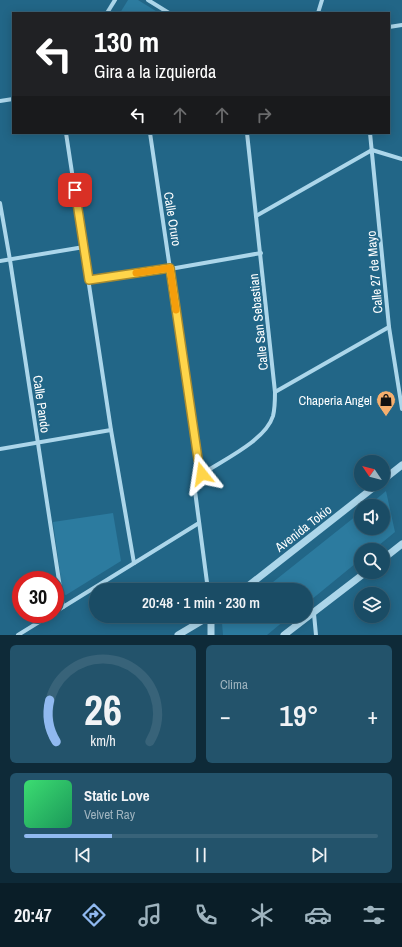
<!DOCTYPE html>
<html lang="es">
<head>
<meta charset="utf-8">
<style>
	:root { --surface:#1a4c65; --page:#23536b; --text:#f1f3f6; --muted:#9fb4bf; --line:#386379; --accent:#90b9f0 }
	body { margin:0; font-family:"Archivo Narrow",sans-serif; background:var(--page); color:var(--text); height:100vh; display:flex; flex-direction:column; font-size:15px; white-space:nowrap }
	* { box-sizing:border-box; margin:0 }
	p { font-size:13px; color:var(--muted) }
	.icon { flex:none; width:22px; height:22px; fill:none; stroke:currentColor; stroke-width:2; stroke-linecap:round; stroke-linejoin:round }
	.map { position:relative; height:635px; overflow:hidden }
	.sheet { display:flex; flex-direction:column; gap:10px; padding:10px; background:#0e2a38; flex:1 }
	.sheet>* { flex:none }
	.banner { position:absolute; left:12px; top:12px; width:378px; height:122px; border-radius:0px; box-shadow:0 2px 10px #0003,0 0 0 1px var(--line); background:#202124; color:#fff; overflow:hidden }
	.needle { width:26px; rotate:305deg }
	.fabs { position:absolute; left:354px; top:455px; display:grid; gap:8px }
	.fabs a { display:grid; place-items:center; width:36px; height:36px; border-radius:50%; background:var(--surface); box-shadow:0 2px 10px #0003,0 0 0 1px var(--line); font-size:20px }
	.speed { position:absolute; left:12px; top:571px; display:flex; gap:8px; font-size:20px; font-weight:700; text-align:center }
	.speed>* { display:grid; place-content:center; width:52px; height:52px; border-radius:50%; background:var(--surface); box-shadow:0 2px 10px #0003,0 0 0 1px var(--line); line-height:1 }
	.speed .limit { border:6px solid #d22; background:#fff; color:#111 }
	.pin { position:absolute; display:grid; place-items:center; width:34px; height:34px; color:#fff; margin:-17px; border-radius:8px; box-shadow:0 2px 6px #0006 }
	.me { position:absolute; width:44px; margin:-22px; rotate:345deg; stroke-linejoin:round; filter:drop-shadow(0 0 3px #0008) }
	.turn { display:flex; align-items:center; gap:14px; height:84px; padding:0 16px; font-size:18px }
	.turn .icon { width:52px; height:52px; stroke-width:2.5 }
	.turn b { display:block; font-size:28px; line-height:34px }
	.lanes { display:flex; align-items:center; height:38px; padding:0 16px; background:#0003; justify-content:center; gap:20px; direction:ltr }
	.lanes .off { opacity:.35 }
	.big { font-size:30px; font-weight:600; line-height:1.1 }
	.sheet .card { flex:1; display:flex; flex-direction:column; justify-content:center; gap:6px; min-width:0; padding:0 14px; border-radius:6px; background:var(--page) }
	.sheet .dial { align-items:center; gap:0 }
	.dial svg { height:104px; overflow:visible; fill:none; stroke:var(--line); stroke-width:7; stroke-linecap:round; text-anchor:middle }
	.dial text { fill:var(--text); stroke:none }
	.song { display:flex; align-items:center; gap:12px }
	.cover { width:48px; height:48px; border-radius:6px; background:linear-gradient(135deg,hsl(140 70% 55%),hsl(150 70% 35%)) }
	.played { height:4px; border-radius:2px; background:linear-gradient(90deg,var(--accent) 25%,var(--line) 25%) }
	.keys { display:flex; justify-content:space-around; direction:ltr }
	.heat { display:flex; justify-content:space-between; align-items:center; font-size:22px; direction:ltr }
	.sheet .tiles { flex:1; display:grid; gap:10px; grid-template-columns:1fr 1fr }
	.card:last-child { grid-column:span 2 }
	.trip { position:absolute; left:89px; top:583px; width:224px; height:40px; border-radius:20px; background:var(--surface); box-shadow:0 2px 10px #0003,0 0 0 1px var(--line); font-weight:600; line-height:40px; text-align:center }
	.tab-bar { display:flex; height:64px; justify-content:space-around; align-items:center; background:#0a1e28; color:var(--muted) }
	.tab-bar .icon { width:28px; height:28px }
	.tab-bar .selected { color:var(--accent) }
	.tab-bar b { font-size:18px; color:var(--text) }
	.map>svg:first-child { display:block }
	.green { fill:#2c7b9f }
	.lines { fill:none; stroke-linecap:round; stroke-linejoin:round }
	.minor { stroke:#acd6ea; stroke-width:4 }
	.tertiary { stroke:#acd6ea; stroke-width:7 }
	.route-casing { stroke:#a68a30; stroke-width:10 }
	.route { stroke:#ffd54a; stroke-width:7 }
	.slow { stroke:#f59e0b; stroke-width:7 }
	.labels { text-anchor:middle; stroke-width:4; stroke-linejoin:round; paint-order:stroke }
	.street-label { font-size:13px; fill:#fff; stroke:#226687 }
	.poi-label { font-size:13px; fill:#fff; stroke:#226687; text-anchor:end }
</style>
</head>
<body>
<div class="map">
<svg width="402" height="635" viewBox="0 0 402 635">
	<rect width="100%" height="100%" fill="#226687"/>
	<!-- green -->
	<g class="green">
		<path d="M128 0H138L159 13H120Z"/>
		<path d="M386 491 395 532 373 550H361V559L306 604V590H263L361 512V528H383V506H368Z"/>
		<path d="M113 513 121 561 66 595 63 594 53 522Z"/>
		<path d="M231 616H290L267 635H223L222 623Z"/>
	</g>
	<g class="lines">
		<!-- minor -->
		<g class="minor">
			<path d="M148 0 169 13"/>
			<path d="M107 13 115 0"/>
			<path d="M318 13 322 0"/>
			<path d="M389 27 402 25"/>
			<path d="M0 101 13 99"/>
			<path d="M66 133 111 430 134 563"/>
			<path d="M150 133 198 459 202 474"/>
			<path d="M370 133 389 327 402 409"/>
			<path d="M0 203 10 260 63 607"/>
			<path d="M256 216 372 150 402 159"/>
			<path d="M0 261 84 247"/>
			<path d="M89 280 170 269 261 253"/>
			<path d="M275 392 389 327"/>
			<path d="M0 449 111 430"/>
			<path d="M208 590 195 491 197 483 202 474C223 460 265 441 273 416 275 408 275 400 275 392L247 133"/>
			<path d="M55 612 199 523"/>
			<path d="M314 614 316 635"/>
			<path d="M18 635 52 614"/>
		</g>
		<!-- tertiary -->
		<g class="tertiary">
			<path d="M383 480 402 465"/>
			<path d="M383 559 402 544"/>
			<path d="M243 590 378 484"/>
			<path d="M178 635 210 616"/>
			<path d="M211 635V616"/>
			<path d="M284 635 366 572"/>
		</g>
	</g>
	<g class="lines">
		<defs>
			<path id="route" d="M75 190 89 280 170 268 198 459 202 474"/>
		</defs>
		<!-- route casing -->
		<use href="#route" class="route-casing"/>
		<!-- route -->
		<use href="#route" class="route"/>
		<!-- slow -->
		<path class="slow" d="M136 273 170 268 176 310"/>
	</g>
	<!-- icons -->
	<defs>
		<symbol id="shop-pin" viewBox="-11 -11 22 30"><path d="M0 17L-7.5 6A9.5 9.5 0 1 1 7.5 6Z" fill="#f5af6e" stroke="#226687"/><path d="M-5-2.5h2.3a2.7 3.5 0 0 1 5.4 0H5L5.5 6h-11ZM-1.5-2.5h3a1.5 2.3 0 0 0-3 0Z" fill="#111"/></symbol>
	</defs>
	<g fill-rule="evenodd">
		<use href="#shop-pin" x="375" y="389" width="22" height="30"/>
	</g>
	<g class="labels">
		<!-- street labels -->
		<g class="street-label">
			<text transform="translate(173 219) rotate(81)" y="5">Calle Oruro</text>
			<text transform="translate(374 272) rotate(-95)" y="5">Calle 27 de Mayo</text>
			<text transform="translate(258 322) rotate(-96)" y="5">Calle San Sebastian</text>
			<text transform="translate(42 404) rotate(82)" y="5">Calle Pando</text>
			<text transform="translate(303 528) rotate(-38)" y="5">Avenida Tokio</text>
		</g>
		<!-- poi labels -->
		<g class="poi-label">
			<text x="372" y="405">Chaperia Angel</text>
		</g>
	</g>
</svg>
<div class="fabs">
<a><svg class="needle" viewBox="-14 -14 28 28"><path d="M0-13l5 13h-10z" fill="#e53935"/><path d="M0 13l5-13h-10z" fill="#9fb4bf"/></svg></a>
<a><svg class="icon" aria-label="sound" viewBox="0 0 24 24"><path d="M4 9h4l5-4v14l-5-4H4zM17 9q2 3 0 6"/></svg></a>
<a><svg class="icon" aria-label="search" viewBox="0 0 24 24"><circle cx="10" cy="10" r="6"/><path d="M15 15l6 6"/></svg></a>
<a><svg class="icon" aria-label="layers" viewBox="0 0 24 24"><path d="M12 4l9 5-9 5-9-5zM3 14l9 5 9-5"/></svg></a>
</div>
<div class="speed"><div class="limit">30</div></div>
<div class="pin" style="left:75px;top:190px;background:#d93025"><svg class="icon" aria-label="arrive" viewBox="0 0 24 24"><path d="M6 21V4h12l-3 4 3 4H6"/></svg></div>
<svg class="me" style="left:202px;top:474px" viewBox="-20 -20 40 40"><path d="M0-17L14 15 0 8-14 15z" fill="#ffd54a" stroke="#fff" stroke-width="4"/></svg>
<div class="trip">20:48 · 1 min · 230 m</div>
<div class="banner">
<div class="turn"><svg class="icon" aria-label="left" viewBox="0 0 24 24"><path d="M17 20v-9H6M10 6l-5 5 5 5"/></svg><div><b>130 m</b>Gira a la izquierda</div></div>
<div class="lanes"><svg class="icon" aria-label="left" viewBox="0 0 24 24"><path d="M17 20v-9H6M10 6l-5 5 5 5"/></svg><svg class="icon off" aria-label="ahead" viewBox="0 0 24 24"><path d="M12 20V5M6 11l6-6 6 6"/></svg><svg class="icon off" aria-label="ahead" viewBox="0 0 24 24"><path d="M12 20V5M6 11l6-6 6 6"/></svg><svg class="icon off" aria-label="right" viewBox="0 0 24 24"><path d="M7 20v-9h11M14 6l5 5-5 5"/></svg></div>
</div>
</div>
<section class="sheet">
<div class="tiles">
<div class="card dial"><svg viewBox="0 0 100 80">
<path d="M14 69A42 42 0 1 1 86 69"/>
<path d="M14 69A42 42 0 0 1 9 37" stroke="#90b9f0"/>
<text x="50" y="56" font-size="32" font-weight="700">26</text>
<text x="50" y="72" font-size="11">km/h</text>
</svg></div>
<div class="card"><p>Clima</p>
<div class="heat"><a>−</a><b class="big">19°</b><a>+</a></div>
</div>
<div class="card">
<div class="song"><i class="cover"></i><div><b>Static Love</b><p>Velvet Ray</p></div></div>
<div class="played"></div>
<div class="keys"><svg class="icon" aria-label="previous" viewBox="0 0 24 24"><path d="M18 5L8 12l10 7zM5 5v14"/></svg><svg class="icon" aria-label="pause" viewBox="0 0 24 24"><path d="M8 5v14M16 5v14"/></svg><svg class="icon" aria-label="next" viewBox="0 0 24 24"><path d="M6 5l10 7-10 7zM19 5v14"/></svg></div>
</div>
</div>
</section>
<nav class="tab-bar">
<b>20:47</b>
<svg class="icon selected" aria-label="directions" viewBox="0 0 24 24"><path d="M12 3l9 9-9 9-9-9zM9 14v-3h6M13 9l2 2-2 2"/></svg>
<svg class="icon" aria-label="music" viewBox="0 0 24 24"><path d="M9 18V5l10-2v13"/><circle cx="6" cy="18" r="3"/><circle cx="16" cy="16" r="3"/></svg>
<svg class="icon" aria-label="phone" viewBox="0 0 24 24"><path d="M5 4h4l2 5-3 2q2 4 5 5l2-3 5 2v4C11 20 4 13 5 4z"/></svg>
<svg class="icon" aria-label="climate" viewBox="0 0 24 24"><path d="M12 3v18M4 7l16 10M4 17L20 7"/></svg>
<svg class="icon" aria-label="car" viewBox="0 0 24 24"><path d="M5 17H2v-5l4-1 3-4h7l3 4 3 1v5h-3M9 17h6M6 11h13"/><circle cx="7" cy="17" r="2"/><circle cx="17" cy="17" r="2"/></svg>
<svg class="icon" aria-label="filters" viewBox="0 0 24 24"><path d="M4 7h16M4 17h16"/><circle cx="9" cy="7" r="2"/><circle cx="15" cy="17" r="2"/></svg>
</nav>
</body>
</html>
